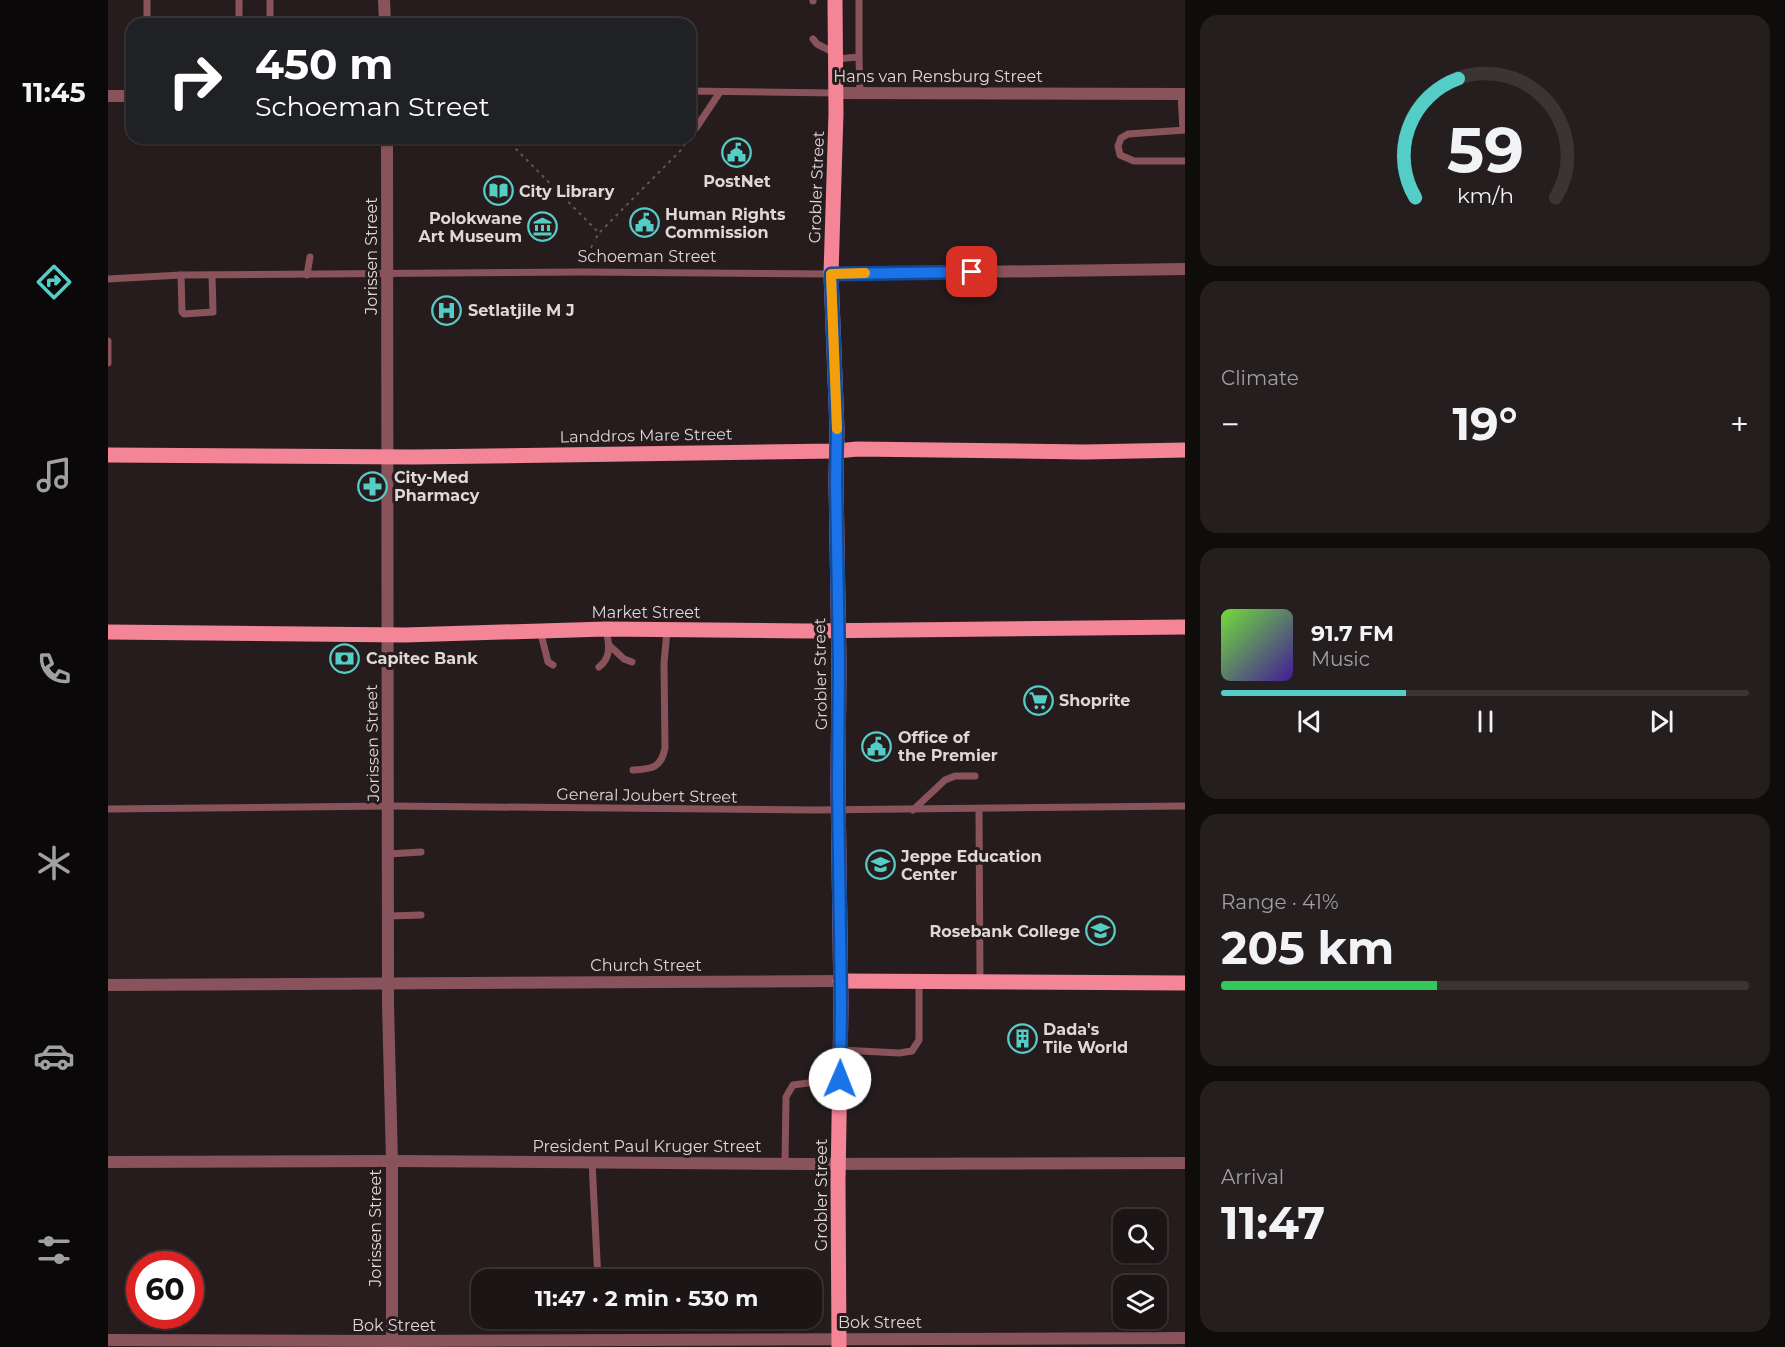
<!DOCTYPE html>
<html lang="en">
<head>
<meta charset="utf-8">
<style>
	:root { --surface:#1c1516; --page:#251e1f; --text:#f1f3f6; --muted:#a09fa1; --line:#3a3435; --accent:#54cdc7 }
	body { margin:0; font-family:Montserrat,sans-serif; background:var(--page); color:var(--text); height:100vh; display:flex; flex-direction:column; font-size:22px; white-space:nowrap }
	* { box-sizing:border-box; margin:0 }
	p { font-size:20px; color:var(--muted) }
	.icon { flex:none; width:33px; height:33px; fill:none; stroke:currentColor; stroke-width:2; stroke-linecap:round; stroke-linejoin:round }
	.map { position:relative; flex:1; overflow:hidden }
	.panel { display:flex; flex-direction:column; gap:15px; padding:15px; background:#0f0c0c; width:600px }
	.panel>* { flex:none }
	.banner { position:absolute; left:18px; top:18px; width:570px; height:126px; border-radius:18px; box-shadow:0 2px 4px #0004,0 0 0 2px var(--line); background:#202124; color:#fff; overflow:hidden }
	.buttons { position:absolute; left:1005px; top:1209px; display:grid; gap:12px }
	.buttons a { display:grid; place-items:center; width:54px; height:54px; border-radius:12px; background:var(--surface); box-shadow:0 2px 4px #0004,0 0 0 2px var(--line); font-size:30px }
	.speed { position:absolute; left:18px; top:1251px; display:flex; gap:12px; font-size:30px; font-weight:700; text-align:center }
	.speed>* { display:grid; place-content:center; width:78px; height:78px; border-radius:50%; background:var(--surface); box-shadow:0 2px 4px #0004,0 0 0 2px var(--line); line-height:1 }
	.speed .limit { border:9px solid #d22; background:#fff; color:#111 }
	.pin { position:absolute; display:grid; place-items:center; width:51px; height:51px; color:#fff; margin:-26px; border-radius:12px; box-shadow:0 3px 9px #0006 }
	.me { position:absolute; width:66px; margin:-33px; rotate:1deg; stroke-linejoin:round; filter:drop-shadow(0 0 4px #0008) }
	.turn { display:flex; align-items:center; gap:21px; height:126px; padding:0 30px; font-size:27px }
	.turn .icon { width:78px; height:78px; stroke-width:2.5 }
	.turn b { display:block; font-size:42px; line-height:51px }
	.big { font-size:45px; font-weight:700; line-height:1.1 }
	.panel .tile { flex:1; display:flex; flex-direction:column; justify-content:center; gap:9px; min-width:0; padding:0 21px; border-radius:18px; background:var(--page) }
	.panel .dial { align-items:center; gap:0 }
	.dial svg { height:156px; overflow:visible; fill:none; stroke:var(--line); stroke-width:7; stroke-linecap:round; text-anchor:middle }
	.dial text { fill:var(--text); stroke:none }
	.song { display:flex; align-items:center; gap:18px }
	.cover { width:72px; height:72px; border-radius:9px; background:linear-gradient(135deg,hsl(100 70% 55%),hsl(260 70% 35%)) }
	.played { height:6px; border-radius:3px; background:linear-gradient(90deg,var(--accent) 35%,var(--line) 35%) }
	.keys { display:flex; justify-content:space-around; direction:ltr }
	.heat { display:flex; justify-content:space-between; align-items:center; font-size:33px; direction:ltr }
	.charge { height:9px; border-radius:4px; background:linear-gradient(90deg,#34c759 41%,var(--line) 0) }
	.trip { position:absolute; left:363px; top:1269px; width:351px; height:60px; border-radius:18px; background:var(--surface); box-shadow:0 2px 4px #0004,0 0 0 2px var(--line); font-weight:700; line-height:60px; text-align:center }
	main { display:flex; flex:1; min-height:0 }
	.tabs { display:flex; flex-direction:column; width:108px; justify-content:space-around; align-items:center; background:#0b0809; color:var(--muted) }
	.tabs .icon { width:42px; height:42px }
	.tabs .current { color:var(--accent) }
	.tabs b { font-size:27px; color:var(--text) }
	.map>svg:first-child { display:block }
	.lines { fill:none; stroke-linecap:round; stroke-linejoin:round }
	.path { stroke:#615758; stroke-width:2; stroke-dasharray:3 4.5; stroke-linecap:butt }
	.lane { stroke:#89535b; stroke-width:7 }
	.street { stroke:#89535b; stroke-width:12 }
	.primary { stroke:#f48597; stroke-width:15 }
	.route-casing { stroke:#114b97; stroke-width:15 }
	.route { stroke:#1a73e8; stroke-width:10 }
	.slow { stroke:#f59e0b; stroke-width:10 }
	.labels { text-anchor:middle; stroke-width:6; stroke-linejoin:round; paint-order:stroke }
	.street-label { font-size:16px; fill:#dfd7d8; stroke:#261c1d }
	.poi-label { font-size:16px; font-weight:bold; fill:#dfd7d8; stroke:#261c1d; text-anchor:start }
</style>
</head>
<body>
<main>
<nav class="tabs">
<b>11:45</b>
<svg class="icon current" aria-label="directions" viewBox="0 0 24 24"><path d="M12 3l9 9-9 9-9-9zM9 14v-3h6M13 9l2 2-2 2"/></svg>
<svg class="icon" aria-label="music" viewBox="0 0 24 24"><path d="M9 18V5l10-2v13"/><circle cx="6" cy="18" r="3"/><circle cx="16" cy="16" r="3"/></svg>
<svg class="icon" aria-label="phone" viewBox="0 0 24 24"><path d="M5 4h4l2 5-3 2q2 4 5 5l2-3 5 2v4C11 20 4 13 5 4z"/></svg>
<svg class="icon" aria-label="climate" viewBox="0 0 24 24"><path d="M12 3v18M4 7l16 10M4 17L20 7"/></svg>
<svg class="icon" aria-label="car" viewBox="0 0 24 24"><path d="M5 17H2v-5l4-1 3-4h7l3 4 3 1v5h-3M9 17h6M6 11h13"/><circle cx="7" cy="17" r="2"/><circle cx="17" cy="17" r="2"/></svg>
<svg class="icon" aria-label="filters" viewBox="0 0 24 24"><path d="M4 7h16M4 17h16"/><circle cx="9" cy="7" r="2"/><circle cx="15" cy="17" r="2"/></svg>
</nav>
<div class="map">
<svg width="1077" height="1347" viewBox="0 0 1077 1347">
	<rect width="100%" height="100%" fill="#261c1d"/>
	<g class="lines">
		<!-- path -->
		<g class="path">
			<path d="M397 138 491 233 573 150 581 138"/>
			<path d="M488 238 491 233"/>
			<path d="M475 263V249H482L487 241"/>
		</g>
		<!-- lane -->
		<g class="lane">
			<path d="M39 0V24"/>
			<path d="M705 1V0"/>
			<path d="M131 24V0"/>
			<path d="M162 24V0"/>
			<path d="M705 39 709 44 727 53"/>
			<path d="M751 57 752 94"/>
			<path d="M727 59 751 57V0"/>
			<path d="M582 91 728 93"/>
			<path d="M1073 94 1075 130"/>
			<path d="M588 128 612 92"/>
			<path d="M1077 130 1020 134 1013 138 1010 146 1012 155 1026 161H1077"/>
			<path d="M73 275 74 312 76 314 105 312 104 275"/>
			<path d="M199 275 202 257"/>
			<path d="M0 279 73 275 475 272 723 274"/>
			<path d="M0 341V363"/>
			<path d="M432 630 440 662 445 665"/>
			<path d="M502 646 516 659 524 662"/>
			<path d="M491 667C504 657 501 643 498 629"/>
			<path d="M525 770C543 769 553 769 557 748L556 663 559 631"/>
			<path d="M0 809 281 806 707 810 1077 806"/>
			<path d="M805 810 837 780 847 776H867"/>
			<path d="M871 810 872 982"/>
			<path d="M281 854 313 852"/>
			<path d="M281 916 313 915"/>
			<path d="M733 1050 791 1053 804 1051 811 1040V982"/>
			<path d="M484 1162 490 1280"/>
			<path d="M677 1163 678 1097 685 1085 731 1079"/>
		</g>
		<!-- street -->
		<g class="street">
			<path d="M276 0 277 24"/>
			<path d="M728 93 1077 94"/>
			<path d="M0 96H24"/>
			<path d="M279 138 280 1005 284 1161V1347"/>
			<path d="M723 274 1077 269"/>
			<path d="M0 985 732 981"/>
			<path d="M0 1162 284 1161 705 1164 1077 1163"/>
			<path d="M0 1340 284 1341 1077 1338"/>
		</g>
		<!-- primary -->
		<g class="primary">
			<path d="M727 0 728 113 723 274 729 429 728 480 731 664 730 787 733 1005 730 1181 731 1347"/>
			<path d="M0 455 305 457 729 451 749 449 977 452 1077 450"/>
			<path d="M0 632 297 635 498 629 699 631 1077 627"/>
			<path d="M732 981 1077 983"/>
		</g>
	</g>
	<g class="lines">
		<defs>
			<path id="route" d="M732 1079 733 1005 730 787 731 664 728 480 729 429 723 274 864 272"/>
		</defs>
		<!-- route casing -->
		<use href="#route" class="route-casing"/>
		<!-- route -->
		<use href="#route" class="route"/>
		<!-- slow -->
		<path class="slow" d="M729 429 723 274 757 273"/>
	</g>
	<!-- icons -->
	<defs>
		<symbol id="civic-ring" viewBox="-11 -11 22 22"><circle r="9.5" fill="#261c1d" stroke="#54cdc7" stroke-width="1.5"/><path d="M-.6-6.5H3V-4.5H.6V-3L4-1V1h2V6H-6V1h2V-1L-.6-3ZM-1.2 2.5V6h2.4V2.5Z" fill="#54cdc7"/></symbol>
		<symbol id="library-ring" viewBox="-11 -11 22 22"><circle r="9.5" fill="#261c1d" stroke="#54cdc7" stroke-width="1.5"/><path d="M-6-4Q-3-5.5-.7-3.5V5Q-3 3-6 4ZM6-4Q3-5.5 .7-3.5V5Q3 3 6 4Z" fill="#54cdc7"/></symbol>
		<symbol id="museum-ring" viewBox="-11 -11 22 22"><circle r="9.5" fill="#261c1d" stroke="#54cdc7" stroke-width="1.5"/><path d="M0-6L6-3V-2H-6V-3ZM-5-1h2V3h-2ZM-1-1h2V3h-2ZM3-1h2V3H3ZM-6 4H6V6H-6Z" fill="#54cdc7"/></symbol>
		<symbol id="hospital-ring" viewBox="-11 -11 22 22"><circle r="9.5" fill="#261c1d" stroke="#54cdc7" stroke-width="1.5"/><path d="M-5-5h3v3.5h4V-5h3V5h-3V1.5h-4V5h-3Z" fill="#54cdc7"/></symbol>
		<symbol id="pharmacy-ring" viewBox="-11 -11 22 22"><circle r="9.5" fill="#261c1d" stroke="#54cdc7" stroke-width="1.5"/><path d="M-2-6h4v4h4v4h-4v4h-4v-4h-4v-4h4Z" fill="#54cdc7"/></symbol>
		<symbol id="bank-ring" viewBox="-11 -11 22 22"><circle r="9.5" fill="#261c1d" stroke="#54cdc7" stroke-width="1.5"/><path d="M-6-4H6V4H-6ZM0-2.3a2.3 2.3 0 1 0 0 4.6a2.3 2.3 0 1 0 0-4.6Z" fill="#54cdc7"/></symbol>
		<symbol id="supermarket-ring" viewBox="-11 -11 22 22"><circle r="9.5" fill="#261c1d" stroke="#54cdc7" stroke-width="1.5"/><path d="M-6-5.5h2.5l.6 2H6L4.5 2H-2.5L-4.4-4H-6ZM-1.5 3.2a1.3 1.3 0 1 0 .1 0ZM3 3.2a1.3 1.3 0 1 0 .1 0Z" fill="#54cdc7"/></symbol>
		<symbol id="university-ring" viewBox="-11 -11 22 22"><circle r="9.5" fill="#261c1d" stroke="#54cdc7" stroke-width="1.5"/><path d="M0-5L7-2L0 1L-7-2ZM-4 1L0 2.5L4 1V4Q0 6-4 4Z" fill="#54cdc7"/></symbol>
		<symbol id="building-ring" viewBox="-11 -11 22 22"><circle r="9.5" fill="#261c1d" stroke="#54cdc7" stroke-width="1.5"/><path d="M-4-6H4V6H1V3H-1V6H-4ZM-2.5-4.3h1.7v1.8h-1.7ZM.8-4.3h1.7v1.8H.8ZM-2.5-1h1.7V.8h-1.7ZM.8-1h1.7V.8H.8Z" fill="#54cdc7"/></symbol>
	</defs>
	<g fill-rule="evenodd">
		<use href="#civic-ring" x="612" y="136" width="33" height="33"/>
		<use href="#library-ring" x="374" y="174" width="33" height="33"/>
		<use href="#civic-ring" x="520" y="206" width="33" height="33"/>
		<use href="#museum-ring" x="418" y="210" width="33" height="33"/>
		<use href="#hospital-ring" x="322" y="294" width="33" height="33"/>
		<use href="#pharmacy-ring" x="248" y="470" width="33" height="33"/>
		<use href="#bank-ring" x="220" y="642" width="33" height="33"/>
		<use href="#supermarket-ring" x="914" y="684" width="33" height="33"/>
		<use href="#civic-ring" x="752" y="730" width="33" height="33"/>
		<use href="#university-ring" x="756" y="848" width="33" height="33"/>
		<use href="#university-ring" x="976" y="914" width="33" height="33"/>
		<use href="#building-ring" x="898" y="1022" width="33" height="33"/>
	</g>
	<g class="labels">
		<!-- street labels -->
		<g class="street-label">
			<text x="830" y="82">Hans van Rensburg Street</text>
			<text transform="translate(708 187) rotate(-88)" y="6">Grobler Street</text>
			<text transform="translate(263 256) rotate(-90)" y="6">Jorissen Street</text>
			<text x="539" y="262">Schoeman Street</text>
			<text transform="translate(538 435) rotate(-1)" y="6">Landdros Mare Street</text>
			<text x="538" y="618">Market Street</text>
			<text transform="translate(712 674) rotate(-91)" y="6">Grobler Street</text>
			<text transform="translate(264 743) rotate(-91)" y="6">Jorissen Street</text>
			<text transform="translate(539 795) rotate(1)" y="6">General Joubert Street</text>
			<text x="538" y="971">Church Street</text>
			<text x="539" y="1152">President Paul Kruger Street</text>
			<text transform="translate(713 1195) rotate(-90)" y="6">Grobler Street</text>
			<text transform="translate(267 1228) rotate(-90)" y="6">Jorissen Street</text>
			<text x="772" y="1328">Bok Street</text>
			<text x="286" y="1331">Bok Street</text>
		</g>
		<!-- poi labels -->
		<g class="poi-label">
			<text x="629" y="187" text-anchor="middle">PostNet</text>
			<text x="411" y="197">City Library</text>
			<text x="557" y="220">Human Rights<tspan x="557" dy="18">Commission</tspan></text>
			<text x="414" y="224" text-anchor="end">Polokwane<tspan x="414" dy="18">Art Museum</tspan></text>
			<text x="360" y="316">Setlatjile M J</text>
			<text x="286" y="483">City-Med<tspan x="286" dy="18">Pharmacy</tspan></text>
			<text x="258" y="664">Capitec Bank</text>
			<text x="951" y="706">Shoprite</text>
			<text x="790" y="743">Office of<tspan x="790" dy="18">the Premier</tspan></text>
			<text x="793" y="862">Jeppe Education<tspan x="793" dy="18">Center</tspan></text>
			<text x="972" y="937" text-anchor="end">Rosebank College</text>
			<text x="935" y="1035">Dada's<tspan x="935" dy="18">Tile World</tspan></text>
		</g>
	</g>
</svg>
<div class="buttons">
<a><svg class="icon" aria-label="search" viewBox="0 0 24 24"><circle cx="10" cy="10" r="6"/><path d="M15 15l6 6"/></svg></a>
<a><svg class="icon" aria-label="layers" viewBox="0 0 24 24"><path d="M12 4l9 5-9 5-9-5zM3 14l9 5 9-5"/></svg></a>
</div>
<div class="speed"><div class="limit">60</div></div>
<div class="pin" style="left:864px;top:272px;background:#d93025"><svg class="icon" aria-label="arrive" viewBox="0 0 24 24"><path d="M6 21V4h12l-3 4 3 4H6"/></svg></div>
<svg class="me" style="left:732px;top:1079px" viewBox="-20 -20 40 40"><circle r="19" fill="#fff"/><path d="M0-13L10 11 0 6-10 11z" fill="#1a73e8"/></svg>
<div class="trip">11:47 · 2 min · 530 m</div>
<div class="banner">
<div class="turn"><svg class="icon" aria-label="right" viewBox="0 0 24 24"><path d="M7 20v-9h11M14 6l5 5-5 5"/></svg><div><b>450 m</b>Schoeman Street</div></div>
</div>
</div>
<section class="panel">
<div class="tile dial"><svg viewBox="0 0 100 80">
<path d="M14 69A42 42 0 1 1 86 69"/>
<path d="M14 69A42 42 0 0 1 36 8" stroke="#54cdc7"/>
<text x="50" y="56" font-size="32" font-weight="700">59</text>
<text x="50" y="72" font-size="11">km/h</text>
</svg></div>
<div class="tile"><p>Climate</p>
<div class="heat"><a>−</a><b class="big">19°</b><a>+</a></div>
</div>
<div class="tile">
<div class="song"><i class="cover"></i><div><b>91.7 FM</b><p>Music</p></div></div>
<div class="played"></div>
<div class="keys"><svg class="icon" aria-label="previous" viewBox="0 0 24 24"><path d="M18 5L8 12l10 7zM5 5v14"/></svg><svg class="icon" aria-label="pause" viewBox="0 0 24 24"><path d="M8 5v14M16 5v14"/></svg><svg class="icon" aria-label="next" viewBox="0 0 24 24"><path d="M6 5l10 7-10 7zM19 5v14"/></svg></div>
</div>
<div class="tile"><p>Range · 41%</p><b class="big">205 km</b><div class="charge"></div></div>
<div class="tile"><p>Arrival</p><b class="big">11:47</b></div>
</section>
</main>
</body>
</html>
